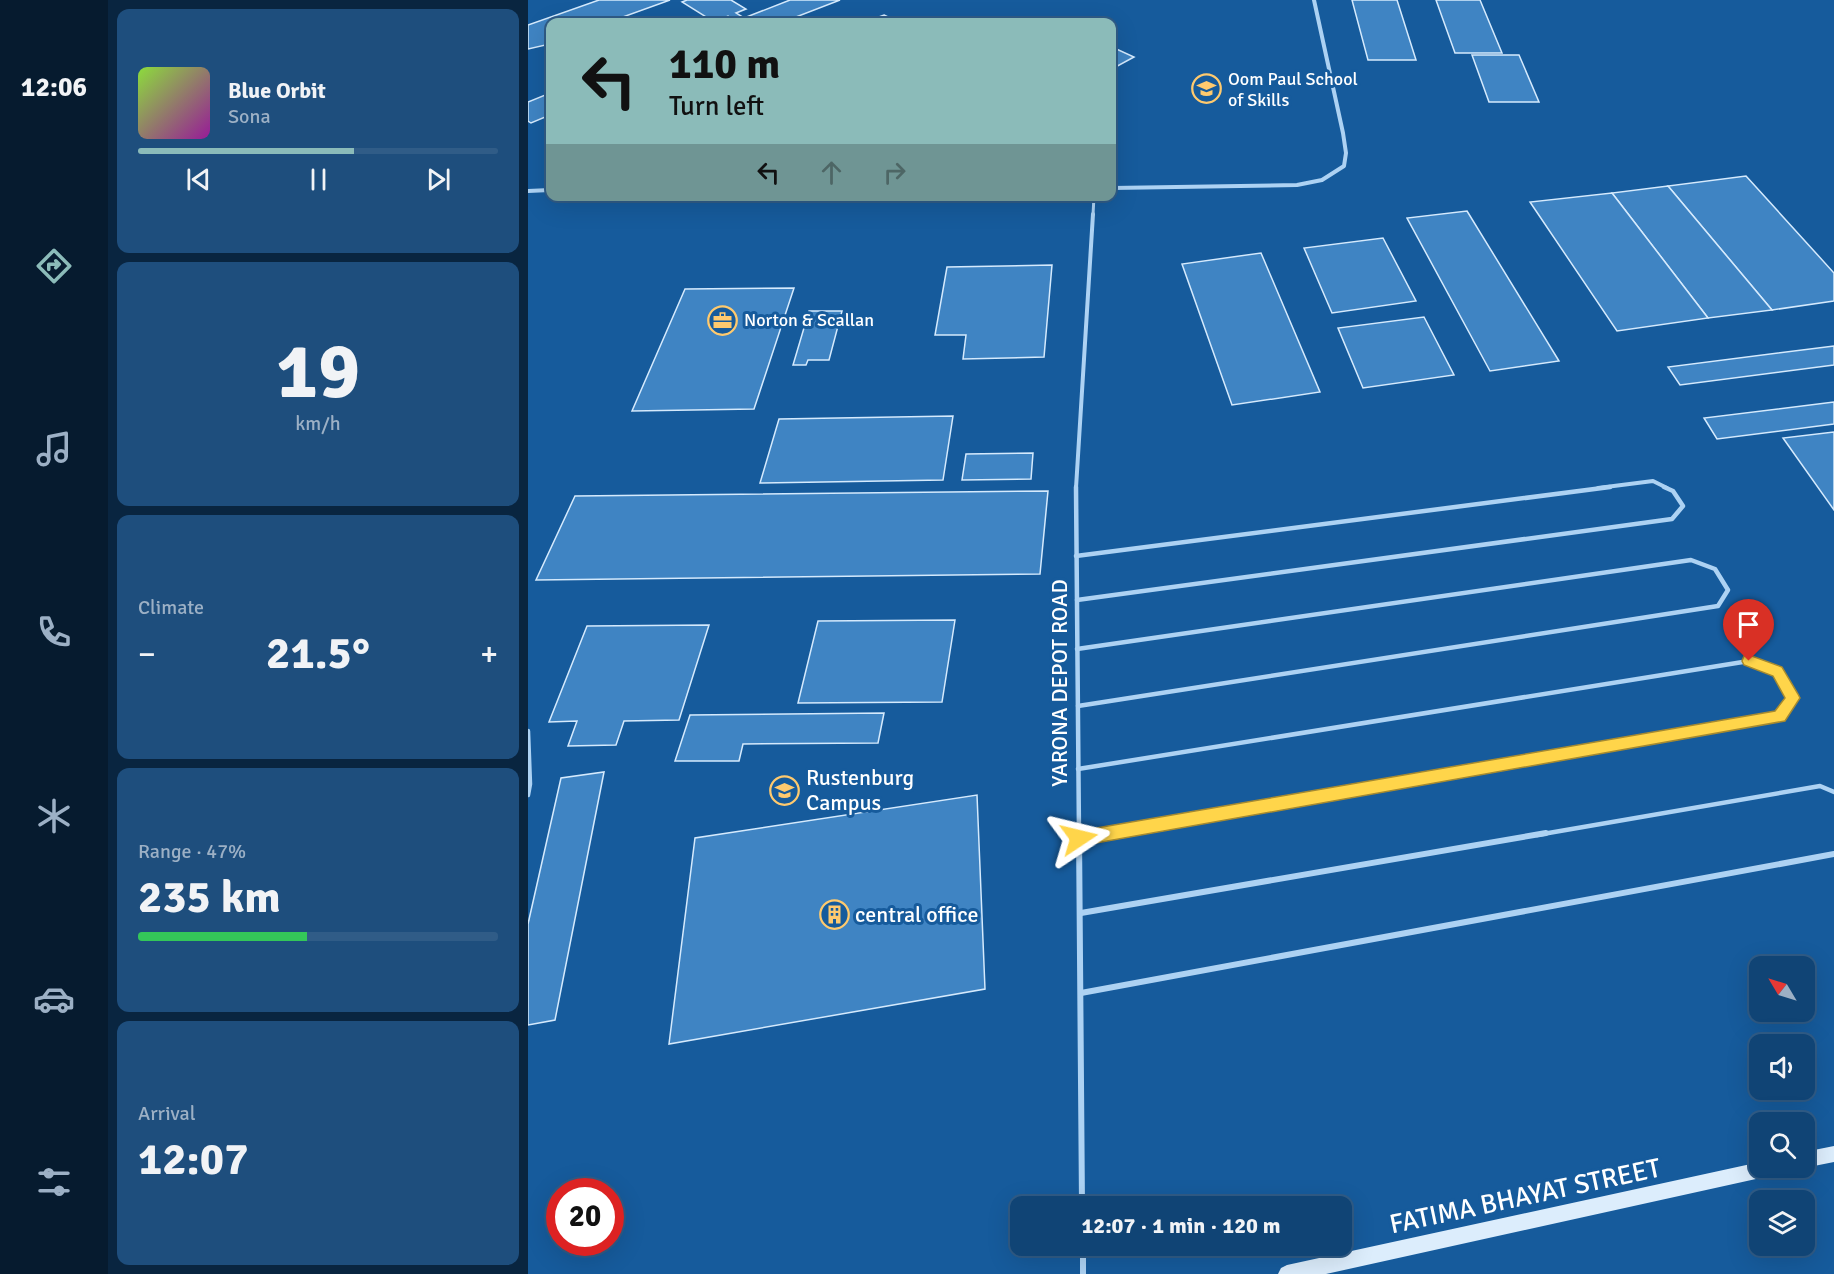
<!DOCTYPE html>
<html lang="en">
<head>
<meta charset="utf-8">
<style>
	:root { --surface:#104475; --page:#1e4e7d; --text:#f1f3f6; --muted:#9cb0c5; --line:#305c87; --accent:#8bbbb9 }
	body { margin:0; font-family:Signika,sans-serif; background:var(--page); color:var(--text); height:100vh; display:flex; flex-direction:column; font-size:22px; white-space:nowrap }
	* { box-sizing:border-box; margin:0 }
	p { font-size:20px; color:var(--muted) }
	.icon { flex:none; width:33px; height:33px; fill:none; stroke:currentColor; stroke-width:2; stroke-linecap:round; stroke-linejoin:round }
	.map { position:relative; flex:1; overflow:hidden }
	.panel { display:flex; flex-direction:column; gap:9px; padding:9px; background:#092540; width:420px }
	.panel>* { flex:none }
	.banner { position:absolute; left:18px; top:18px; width:570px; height:183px; border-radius:12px; box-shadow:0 6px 24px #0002,0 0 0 2px var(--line); background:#8bbbb9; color:#111; overflow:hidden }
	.needle { width:39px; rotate:308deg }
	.fabs { position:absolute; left:1221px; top:956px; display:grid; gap:12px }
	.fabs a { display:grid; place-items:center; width:66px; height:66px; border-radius:12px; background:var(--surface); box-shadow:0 6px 24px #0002,0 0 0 2px var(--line); font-size:30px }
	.speed { position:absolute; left:18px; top:1178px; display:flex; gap:12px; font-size:30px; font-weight:700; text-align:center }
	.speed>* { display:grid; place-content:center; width:78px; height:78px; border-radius:50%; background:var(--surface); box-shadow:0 6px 24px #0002,0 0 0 2px var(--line); line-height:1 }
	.speed .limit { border:9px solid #d22; background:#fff; color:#111 }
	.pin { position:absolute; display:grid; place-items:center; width:51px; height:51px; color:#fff; margin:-62px -26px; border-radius:50% 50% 50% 0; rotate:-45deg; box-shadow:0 0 6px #0007 }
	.pin .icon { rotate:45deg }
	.me { position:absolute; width:66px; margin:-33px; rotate:80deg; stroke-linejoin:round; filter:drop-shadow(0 0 4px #0008) }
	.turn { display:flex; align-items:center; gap:21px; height:126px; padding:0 24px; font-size:27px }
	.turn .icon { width:78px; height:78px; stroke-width:2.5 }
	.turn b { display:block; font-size:42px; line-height:51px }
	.lanes { display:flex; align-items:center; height:57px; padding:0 24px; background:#0003; justify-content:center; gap:30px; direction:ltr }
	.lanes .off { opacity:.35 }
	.big { font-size:45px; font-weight:800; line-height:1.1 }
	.panel .widget { flex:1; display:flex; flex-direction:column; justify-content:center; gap:9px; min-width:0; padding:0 21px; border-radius:12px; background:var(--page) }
	.panel .dial { align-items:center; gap:0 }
	.dial b { font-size:78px; line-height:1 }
	.song { display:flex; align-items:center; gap:18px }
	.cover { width:72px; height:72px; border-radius:9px; background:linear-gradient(135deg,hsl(90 70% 55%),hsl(300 70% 35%)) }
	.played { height:6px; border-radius:3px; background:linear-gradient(90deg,var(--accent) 60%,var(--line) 60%) }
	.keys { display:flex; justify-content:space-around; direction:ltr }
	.heat { display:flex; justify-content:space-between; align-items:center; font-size:33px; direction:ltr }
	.charge { height:9px; border-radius:4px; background:linear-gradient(90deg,#34c759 47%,var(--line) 0) }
	.trip { position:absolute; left:482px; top:1196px; width:342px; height:60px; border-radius:12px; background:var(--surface); box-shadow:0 6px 24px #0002,0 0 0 2px var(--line); font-weight:800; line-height:60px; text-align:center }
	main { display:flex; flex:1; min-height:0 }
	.menu { display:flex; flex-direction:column; width:108px; justify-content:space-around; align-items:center; background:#061b2f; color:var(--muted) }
	.menu .icon { width:42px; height:42px }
	.menu .selected { color:var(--accent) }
	.menu b { font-size:27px; color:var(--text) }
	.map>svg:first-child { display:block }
	.building { fill:#3f84c3; stroke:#d5eafd; stroke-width:1.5 }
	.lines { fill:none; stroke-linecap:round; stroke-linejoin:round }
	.lane-far3 { stroke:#add2f3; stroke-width:3 }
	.lane-far2 { stroke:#add2f3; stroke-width:4 }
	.lane-far1 { stroke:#add2f3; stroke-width:4.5 }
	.lane { stroke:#add2f3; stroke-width:6 }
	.street { stroke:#add2f3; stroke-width:4 }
	.secondary { fill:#dcedfc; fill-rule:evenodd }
	.route { fill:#ffd54a; stroke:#a68a30; stroke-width:1.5 }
	.labels { text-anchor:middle; stroke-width:6; stroke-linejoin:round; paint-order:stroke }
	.far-poi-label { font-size:18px; fill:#fff; stroke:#165b9c; text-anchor:start }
	.street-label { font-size:22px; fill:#fff; stroke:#165b9c }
	.poi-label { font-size:22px; fill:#fff; stroke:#165b9c; text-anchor:start }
	.near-street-label { font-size:27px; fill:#fff; stroke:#165b9c }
</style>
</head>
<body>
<main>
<nav class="menu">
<b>12:06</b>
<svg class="icon selected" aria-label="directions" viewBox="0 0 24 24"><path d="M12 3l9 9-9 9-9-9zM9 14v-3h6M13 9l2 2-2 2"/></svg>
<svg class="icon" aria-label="music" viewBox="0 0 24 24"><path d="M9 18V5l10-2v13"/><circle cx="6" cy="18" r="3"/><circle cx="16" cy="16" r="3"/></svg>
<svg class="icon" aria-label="phone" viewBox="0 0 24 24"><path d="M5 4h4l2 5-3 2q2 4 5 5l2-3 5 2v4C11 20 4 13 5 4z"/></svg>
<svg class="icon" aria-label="climate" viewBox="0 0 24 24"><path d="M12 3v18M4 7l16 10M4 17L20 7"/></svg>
<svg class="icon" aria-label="car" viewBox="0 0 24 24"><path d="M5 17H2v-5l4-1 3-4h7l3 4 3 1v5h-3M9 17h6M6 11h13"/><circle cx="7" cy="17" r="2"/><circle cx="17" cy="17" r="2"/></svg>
<svg class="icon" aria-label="filters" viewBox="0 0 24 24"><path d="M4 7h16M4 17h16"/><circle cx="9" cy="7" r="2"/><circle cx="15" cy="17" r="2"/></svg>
</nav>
<section class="panel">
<div class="widget">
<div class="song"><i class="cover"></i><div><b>Blue Orbit</b><p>Sona</p></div></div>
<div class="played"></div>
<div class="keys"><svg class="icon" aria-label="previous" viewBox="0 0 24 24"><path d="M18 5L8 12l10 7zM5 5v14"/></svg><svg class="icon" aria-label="pause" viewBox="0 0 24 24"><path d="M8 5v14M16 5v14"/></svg><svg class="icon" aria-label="next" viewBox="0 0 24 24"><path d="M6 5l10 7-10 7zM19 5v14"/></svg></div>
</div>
<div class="widget dial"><b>19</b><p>km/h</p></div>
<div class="widget"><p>Climate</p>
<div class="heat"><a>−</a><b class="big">21.5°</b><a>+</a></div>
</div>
<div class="widget"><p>Range · 47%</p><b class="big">235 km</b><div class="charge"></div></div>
<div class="widget"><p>Arrival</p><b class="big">12:07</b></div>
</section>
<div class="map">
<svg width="1306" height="1274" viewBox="0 0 1306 1274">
	<rect width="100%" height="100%" fill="#165b9c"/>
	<!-- building -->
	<g class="building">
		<path d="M71 0H142L81 22H22V44L0 49V25Z"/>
		<path d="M159 0H203L218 9 208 13 216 18 262 0H312L255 22H204L208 21 200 16 186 22 154 2Z"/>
		<path d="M824 0H869L888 60H840Z"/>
		<path d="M908 0H952L974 53H927Z"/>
		<path d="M356 15 370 22H337Z"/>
		<path d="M584 47 606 57 584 69Z"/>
		<path d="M944 55H991L1011 102H961Z"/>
		<path d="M22 93V115L3 123 0 121V102Z"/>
		<path d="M1218 176 1306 273V301L1244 310 1140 186Z"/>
		<path d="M1140 186 1244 310 1180 318 1084 193Z"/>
		<path d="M1084 193 1180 318 1089 331 1002 202Z"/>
		<path d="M939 211 1031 361 962 371 879 218Z"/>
		<path d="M855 238 888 301 804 313 776 248Z"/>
		<path d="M733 253 792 392 704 405 654 264Z"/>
		<path d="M524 265 516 357 435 359 438 335H407L419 267Z"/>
		<path d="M266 288 226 409 104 411 157 289Z"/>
		<path d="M281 311H314L301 360H280L278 365H265Z"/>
		<path d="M896 317 926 375 835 388 810 328Z"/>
		<path d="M1306 346V365L1152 385 1140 367Z"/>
		<path d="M1306 402V424L1189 439 1176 418Z"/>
		<path d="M425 416 415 480 232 483 251 419Z"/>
		<path d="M1306 432V510L1255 438Z"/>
		<path d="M505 453 503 479 434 480 438 454Z"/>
		<path d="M520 491 512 574 8 580 47 496Z"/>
		<path d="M427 620 414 702 270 703 290 621Z"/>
		<path d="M181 625 151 720 96 721 88 745 40 746 49 721 21 722 59 626Z"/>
		<path d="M356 713 350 743 215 744 211 761H147L162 715Z"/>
		<path d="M76 772 27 1020 0 1025V924L33 778Z"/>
		<path d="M449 795 457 989 141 1044 167 838Z"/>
	</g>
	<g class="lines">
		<!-- lane-far3 -->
		<path class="lane-far3" d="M565 215 566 196"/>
		<!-- lane-far2 -->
		<g class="lane-far2">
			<path d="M548 488 565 214"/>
			<path d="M1070 488 1125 481 1139 488"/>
		</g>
		<!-- lane-far1 -->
		<g class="lane-far1">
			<path d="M548 487 551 835"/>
			<path d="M548 556 1082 487"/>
			<path d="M549 600 1144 519 1155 506 1145 491 1136 487"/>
			<path d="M549 649 1163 560 1187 569 1200 590 1190 606 550 706"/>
			<path d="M0 731 2 784 0 795"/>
			<path d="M550 769 1221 661 1249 672 1265 698 1252 717 571 835"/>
			<path d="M1009 835 1292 786 1306 792"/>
		</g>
		<!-- lane -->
		<g class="lane">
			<path d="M551 833 554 1206"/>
			<path d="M551 838 579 833"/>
			<path d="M553 913 1018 833"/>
			<path d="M553 993 1306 854"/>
			<path d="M555 1245V1274"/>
		</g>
		<!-- street -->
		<g class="street">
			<path d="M584 188 769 185 794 180 816 166 818 153 815 133 786 0"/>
			<path d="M0 191 22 190"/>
		</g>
		<!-- secondary -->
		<g class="secondary">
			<path d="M1306 1146V1162L1276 1168 1273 1167H1276V1152Z"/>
			<path d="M1232 1162V1167H1254L1252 1173 1246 1175 798 1274H750L753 1268 759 1265Z"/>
		</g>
	</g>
	<!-- route -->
	<path class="route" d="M1221 655 1254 667 1270 694 1272 698 1257 721 551 846 545 843 543 838 545 833 551 831 1247 711 1257 698 1245 676 1216 665 1214 661 1216 656Z"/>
	<!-- icons -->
	<defs>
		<symbol id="school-ring" viewBox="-11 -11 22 22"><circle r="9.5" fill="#165b9c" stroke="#ffca6e" stroke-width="1.5"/><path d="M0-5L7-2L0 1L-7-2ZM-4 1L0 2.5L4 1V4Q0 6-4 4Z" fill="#ffca6e"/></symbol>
		<symbol id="office-ring" viewBox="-11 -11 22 22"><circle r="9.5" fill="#165b9c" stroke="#ffca6e" stroke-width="1.5"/><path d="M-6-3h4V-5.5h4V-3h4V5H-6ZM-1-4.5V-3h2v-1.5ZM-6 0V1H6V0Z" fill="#ffca6e"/></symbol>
		<symbol id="university-ring" viewBox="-11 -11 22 22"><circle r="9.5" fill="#165b9c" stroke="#ffca6e" stroke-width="1.5"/><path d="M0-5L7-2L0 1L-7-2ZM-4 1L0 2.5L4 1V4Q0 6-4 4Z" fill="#ffca6e"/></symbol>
		<symbol id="building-ring" viewBox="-11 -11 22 22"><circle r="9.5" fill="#165b9c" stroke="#ffca6e" stroke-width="1.5"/><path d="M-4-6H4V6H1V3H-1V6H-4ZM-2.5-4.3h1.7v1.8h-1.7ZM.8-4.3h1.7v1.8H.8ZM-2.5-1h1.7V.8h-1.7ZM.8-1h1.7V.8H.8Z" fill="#ffca6e"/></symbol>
	</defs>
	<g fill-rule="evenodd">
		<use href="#school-ring" x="662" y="72" width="33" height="33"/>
		<use href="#office-ring" x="178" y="304" width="33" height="33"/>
		<use href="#university-ring" x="240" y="774" width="33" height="33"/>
		<use href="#building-ring" x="290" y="898" width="33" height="33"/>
	</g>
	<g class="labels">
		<!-- far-poi labels -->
		<g class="far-poi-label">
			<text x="700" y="85">Oom Paul School<tspan x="700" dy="21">of Skills</tspan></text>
			<text x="216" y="326">Norton &amp; Scallan</text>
		</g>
		<!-- street labels -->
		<g class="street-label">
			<text transform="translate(531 683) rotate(-90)" y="8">YARONA DEPOT ROAD</text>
		</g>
		<!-- poi labels -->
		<g class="poi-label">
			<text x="278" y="785">Rustenburg<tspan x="278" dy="25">Campus</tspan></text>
			<text x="327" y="922">central office</text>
		</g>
		<!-- near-street labels -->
		<g class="near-street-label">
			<text transform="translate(997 1196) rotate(-12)" y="9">FATIMA BHAYAT STREET</text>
		</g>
	</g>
</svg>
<div class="fabs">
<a><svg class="needle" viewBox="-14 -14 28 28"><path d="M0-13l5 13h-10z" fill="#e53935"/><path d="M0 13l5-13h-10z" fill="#9cb0c5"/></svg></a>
<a><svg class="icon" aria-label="sound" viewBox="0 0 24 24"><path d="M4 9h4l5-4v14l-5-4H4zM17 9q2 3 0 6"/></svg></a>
<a><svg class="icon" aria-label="search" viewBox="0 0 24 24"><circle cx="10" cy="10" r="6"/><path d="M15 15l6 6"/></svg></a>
<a><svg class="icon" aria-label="layers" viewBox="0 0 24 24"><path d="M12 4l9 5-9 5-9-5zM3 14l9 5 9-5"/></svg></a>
</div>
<div class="speed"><div class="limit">20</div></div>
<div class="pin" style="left:1221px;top:661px;background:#d93025"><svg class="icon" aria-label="arrive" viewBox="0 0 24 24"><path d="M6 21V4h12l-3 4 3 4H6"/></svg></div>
<svg class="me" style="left:551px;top:838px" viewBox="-20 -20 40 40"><path d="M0-17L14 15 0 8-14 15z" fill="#ffd54a" stroke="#fff" stroke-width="4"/></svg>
<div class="trip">12:07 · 1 min · 120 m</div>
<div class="banner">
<div class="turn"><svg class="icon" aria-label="left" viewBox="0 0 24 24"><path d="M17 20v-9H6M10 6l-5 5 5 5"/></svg><div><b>110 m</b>Turn left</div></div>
<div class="lanes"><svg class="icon" aria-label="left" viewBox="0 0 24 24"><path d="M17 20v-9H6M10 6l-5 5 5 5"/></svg><svg class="icon off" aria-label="ahead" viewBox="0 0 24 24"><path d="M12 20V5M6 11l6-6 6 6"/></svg><svg class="icon off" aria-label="right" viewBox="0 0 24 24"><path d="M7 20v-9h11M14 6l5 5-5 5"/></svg></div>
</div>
</div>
</main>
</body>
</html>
